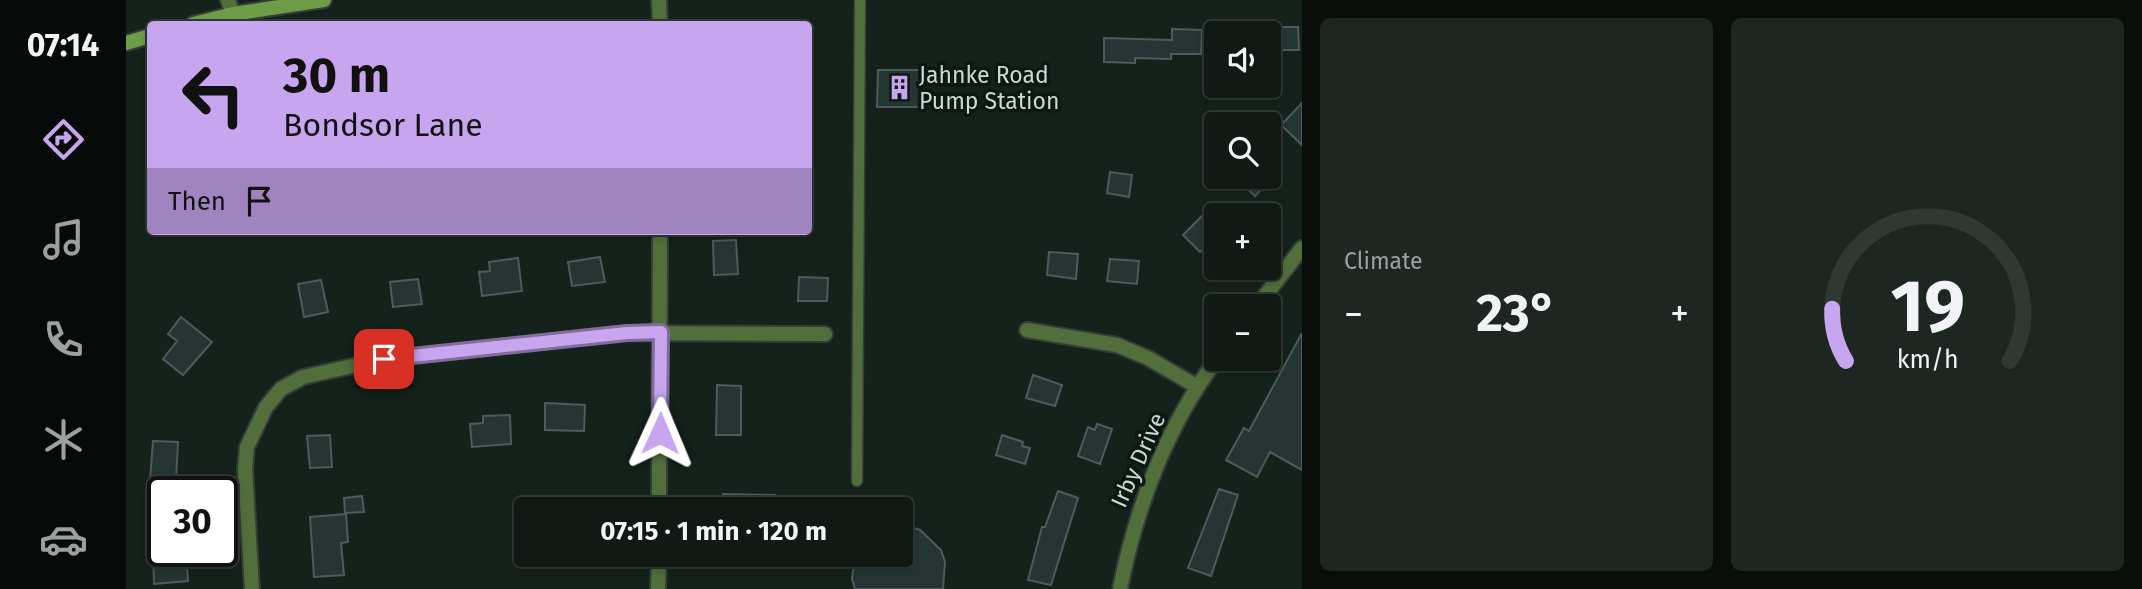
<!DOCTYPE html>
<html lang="en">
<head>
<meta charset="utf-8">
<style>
	:root { --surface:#101914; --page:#1e2622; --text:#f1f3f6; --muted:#9ca0a0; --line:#303834; --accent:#c8a6ef }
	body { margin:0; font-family:"Fira Sans",sans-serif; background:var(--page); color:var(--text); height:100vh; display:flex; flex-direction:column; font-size:26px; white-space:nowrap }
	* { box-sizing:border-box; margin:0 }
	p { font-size:23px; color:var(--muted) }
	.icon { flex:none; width:38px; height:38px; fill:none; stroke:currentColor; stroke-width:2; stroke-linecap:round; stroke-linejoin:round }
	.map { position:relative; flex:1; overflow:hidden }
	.side { display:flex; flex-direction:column; gap:18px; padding:18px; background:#090e0b; width:840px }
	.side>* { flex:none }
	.banner { position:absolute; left:21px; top:21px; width:665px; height:214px; border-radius:7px; box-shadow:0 4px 10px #0003,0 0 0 2px var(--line); background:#c8a6ef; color:#111; overflow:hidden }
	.controls { position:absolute; left:1078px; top:21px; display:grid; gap:14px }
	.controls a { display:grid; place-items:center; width:77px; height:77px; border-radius:7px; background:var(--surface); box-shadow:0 4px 10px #0003,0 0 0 2px var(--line); font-size:35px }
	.speed { position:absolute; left:21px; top:476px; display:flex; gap:14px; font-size:35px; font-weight:700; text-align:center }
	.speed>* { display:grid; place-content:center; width:91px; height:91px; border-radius:50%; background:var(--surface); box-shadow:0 4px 10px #0003,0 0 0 2px var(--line); line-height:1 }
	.speed .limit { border:4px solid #111; border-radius:10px; background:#fff; color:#111 }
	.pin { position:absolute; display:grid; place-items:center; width:60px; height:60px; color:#fff; margin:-30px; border-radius:14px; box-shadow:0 4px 10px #0006 }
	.me { position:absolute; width:77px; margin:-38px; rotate:1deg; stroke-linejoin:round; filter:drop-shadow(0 0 5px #0008) }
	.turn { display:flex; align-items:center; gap:24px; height:147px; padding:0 21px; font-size:32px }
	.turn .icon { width:91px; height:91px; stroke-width:2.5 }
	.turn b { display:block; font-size:49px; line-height:60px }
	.then { display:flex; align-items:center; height:66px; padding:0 21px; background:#0003; gap:14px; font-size:26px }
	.big { font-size:52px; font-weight:700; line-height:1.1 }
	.side .widget { flex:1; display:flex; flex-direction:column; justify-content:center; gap:10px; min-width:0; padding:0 24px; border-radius:10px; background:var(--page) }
	.side .dial { align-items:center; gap:0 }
	.dial svg { height:182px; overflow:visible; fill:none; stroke:var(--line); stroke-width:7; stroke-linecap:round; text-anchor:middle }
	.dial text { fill:var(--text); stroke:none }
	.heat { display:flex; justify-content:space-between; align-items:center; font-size:38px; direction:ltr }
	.side .tiles { flex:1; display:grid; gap:18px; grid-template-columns:repeat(2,1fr) }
	.trip { position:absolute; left:388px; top:497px; width:399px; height:70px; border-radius:7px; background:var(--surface); box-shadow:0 4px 10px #0003,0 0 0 2px var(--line); font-weight:700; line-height:70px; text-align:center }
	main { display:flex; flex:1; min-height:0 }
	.dock { display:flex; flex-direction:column; width:126px; justify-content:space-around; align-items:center; background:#060a08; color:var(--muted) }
	.dock .icon { width:49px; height:49px }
	.dock .on { color:var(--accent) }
	.dock b { font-size:32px; color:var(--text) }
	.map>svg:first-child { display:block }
	.building { fill:#253533; stroke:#4c5c5b; stroke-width:2 }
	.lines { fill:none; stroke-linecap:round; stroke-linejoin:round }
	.service-casing { stroke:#333e38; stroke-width:13 }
	.minor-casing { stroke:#333e38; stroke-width:18 }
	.secondary-casing { stroke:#333e38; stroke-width:18 }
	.service { stroke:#526f3b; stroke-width:10 }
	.minor { stroke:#526f3b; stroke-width:14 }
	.secondary { stroke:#6f9d47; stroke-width:14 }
	.route-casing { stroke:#826c9b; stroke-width:18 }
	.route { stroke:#c8a6ef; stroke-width:12 }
	.labels { text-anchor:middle; stroke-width:7; stroke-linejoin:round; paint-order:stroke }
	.poi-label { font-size:23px; fill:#cfd7d2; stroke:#0c1812; text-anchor:start }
	.street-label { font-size:23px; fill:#cfd7d2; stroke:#0c1812 }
</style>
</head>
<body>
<main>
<nav class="dock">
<b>07:14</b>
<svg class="icon on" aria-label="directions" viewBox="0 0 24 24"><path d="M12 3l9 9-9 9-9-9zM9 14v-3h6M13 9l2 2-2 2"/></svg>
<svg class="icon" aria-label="music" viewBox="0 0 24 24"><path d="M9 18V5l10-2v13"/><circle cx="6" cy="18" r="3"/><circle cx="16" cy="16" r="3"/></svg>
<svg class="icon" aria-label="phone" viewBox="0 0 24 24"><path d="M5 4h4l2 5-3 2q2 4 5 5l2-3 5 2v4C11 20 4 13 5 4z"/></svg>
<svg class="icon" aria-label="climate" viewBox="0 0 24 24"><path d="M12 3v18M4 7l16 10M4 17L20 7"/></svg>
<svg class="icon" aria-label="car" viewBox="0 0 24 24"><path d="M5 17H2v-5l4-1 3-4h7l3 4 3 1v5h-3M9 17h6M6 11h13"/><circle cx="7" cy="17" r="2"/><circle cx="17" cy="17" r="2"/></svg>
</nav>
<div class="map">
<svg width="1176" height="589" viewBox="0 0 1176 589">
	<rect width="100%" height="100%" fill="#15211b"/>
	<!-- building -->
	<g class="building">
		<path d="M1143 27H1172L1173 50H1143Z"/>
		<path d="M1046 29 1076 30 1075 54H1045V59L1009 58V63L978 62V38L1046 40Z"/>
		<path d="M752 70H795L794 107H751Z"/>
		<path d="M1176 103V145L1155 125Z"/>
		<path d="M984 172 1006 175 1003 197 981 193Z"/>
		<path d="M1109 177H1147L1129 196Z"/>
		<path d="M1078 214 1090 226V240L1074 252 1057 235Z"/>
		<path d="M610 240 612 274 588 275 587 241Z"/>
		<path d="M923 252 952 254 950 279 921 275Z"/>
		<path d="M474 257 479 282 446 286 442 262Z"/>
		<path d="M392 258 396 291 356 296 353 272 364 271 363 262Z"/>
		<path d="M984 259 1013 261 1011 284 981 281Z"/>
		<path d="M673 277 702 278 701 301H672Z"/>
		<path d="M292 279 296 304 267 307 264 282Z"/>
		<path d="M195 280 202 312 178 317 172 284Z"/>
		<path d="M55 317 86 342 57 375 37 359 51 341 42 334Z"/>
		<path d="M1176 333V470L1144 452 1131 477 1100 460 1118 428 1123 431Z"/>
		<path d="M907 375 936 385 929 406 900 398Z"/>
		<path d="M591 385 615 386V435H590Z"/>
		<path d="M419 403 459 405 458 431 419 430Z"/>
		<path d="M384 415 385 444 346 447 344 424 357 423V416Z"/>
		<path d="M971 424 986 429 974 464 952 456 962 427 969 430Z"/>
		<path d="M204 435 206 467 184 468 181 436Z"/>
		<path d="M876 435 897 442 896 446 904 448 899 464 870 455Z"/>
		<path d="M27 441 52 442 50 481 24 480Z"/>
		<path d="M1093 489 1112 495 1085 576 1062 568Z"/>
		<path d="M932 491 952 498 925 585 902 580 916 527H919Z"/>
		<path d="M597 494 649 495V509H597Z"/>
		<path d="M236 496 238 512 219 513 218 498Z"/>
		<path d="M220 514 222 542 215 543 218 575 188 577 184 517Z"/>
		<path d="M775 524 794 530 815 550 819 562 817 589H729L726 579 729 555H775Z"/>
		<path d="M27 551H60L62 581 28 584Z"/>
	</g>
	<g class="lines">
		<defs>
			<path id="service" d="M731 481 734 0"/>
			<g id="minor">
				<path d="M102 0 107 14"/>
				<path d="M533 0 534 24"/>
				<path d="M1131 306 1176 248"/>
				<path d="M901 330 991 345 1022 358 1070 386"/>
				<path d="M533 509 534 231"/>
				<path d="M126 589 119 469 121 447 140 407 155 389 177 377 258 359 501 333 699 334"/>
				<path d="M532 589 533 555"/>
				<path d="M994 589C1010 508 1041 425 1091 359"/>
			</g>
			<g id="secondary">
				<path d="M67 24 107 14 198 0"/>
				<path d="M0 43 24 36"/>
			</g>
		</defs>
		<!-- service casing -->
		<use href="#service" class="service-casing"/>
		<!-- minor casing -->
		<use href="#minor" class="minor-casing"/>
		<!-- secondary casing -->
		<use href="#secondary" class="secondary-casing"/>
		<!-- service -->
		<use href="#service" class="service"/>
		<!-- minor -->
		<use href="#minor" class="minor"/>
		<!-- secondary -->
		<use href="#secondary" class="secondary"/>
	</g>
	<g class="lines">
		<defs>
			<path id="route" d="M258 359 501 333 535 332 534 433"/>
		</defs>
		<!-- route casing -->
		<use href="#route" class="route-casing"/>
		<!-- route -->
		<use href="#route" class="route"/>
	</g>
	<!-- icons -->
	<defs>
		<symbol id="building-bare" viewBox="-9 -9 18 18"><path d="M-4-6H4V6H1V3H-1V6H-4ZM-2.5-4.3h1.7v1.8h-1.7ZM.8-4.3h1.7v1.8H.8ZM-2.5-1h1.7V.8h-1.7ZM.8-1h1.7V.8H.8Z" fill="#c8a6ef" stroke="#0c1812" stroke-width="2.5" paint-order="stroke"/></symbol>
	</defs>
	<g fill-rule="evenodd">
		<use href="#building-bare" x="756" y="70" width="35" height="35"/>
	</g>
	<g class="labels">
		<!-- poi labels -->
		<g class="poi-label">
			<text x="793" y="83">Jahnke Road<tspan x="793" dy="26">Pump Station</tspan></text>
		</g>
		<!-- street labels -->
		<g class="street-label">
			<text transform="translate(1012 460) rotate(-66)" y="8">Irby Drive</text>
		</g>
	</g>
</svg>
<div class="controls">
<a><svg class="icon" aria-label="sound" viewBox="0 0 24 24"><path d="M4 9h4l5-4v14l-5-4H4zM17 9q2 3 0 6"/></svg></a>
<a><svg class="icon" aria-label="search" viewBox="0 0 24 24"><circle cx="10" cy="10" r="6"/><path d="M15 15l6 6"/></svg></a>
<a>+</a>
<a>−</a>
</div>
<div class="speed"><div class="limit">30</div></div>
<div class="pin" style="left:258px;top:359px;background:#d93025"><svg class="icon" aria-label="arrive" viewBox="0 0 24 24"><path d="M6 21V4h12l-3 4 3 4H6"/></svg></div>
<svg class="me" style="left:534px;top:433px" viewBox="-20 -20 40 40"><path d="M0-17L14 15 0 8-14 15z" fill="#c8a6ef" stroke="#fff" stroke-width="4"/></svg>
<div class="trip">07:15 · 1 min · 120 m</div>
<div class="banner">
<div class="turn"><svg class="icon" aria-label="left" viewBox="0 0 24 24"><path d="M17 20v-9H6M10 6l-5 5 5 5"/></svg><div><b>30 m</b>Bondsor Lane</div></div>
<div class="then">Then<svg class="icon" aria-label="arrive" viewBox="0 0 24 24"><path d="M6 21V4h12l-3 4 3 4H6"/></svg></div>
</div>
</div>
<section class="side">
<div class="tiles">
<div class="widget"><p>Climate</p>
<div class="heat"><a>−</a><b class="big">23°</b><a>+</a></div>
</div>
<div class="widget dial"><svg viewBox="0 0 100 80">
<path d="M14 69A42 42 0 1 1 86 69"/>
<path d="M14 69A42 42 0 0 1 8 46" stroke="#c8a6ef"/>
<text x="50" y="56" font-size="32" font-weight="700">19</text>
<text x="50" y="72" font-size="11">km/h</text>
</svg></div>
</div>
</section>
</main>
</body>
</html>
